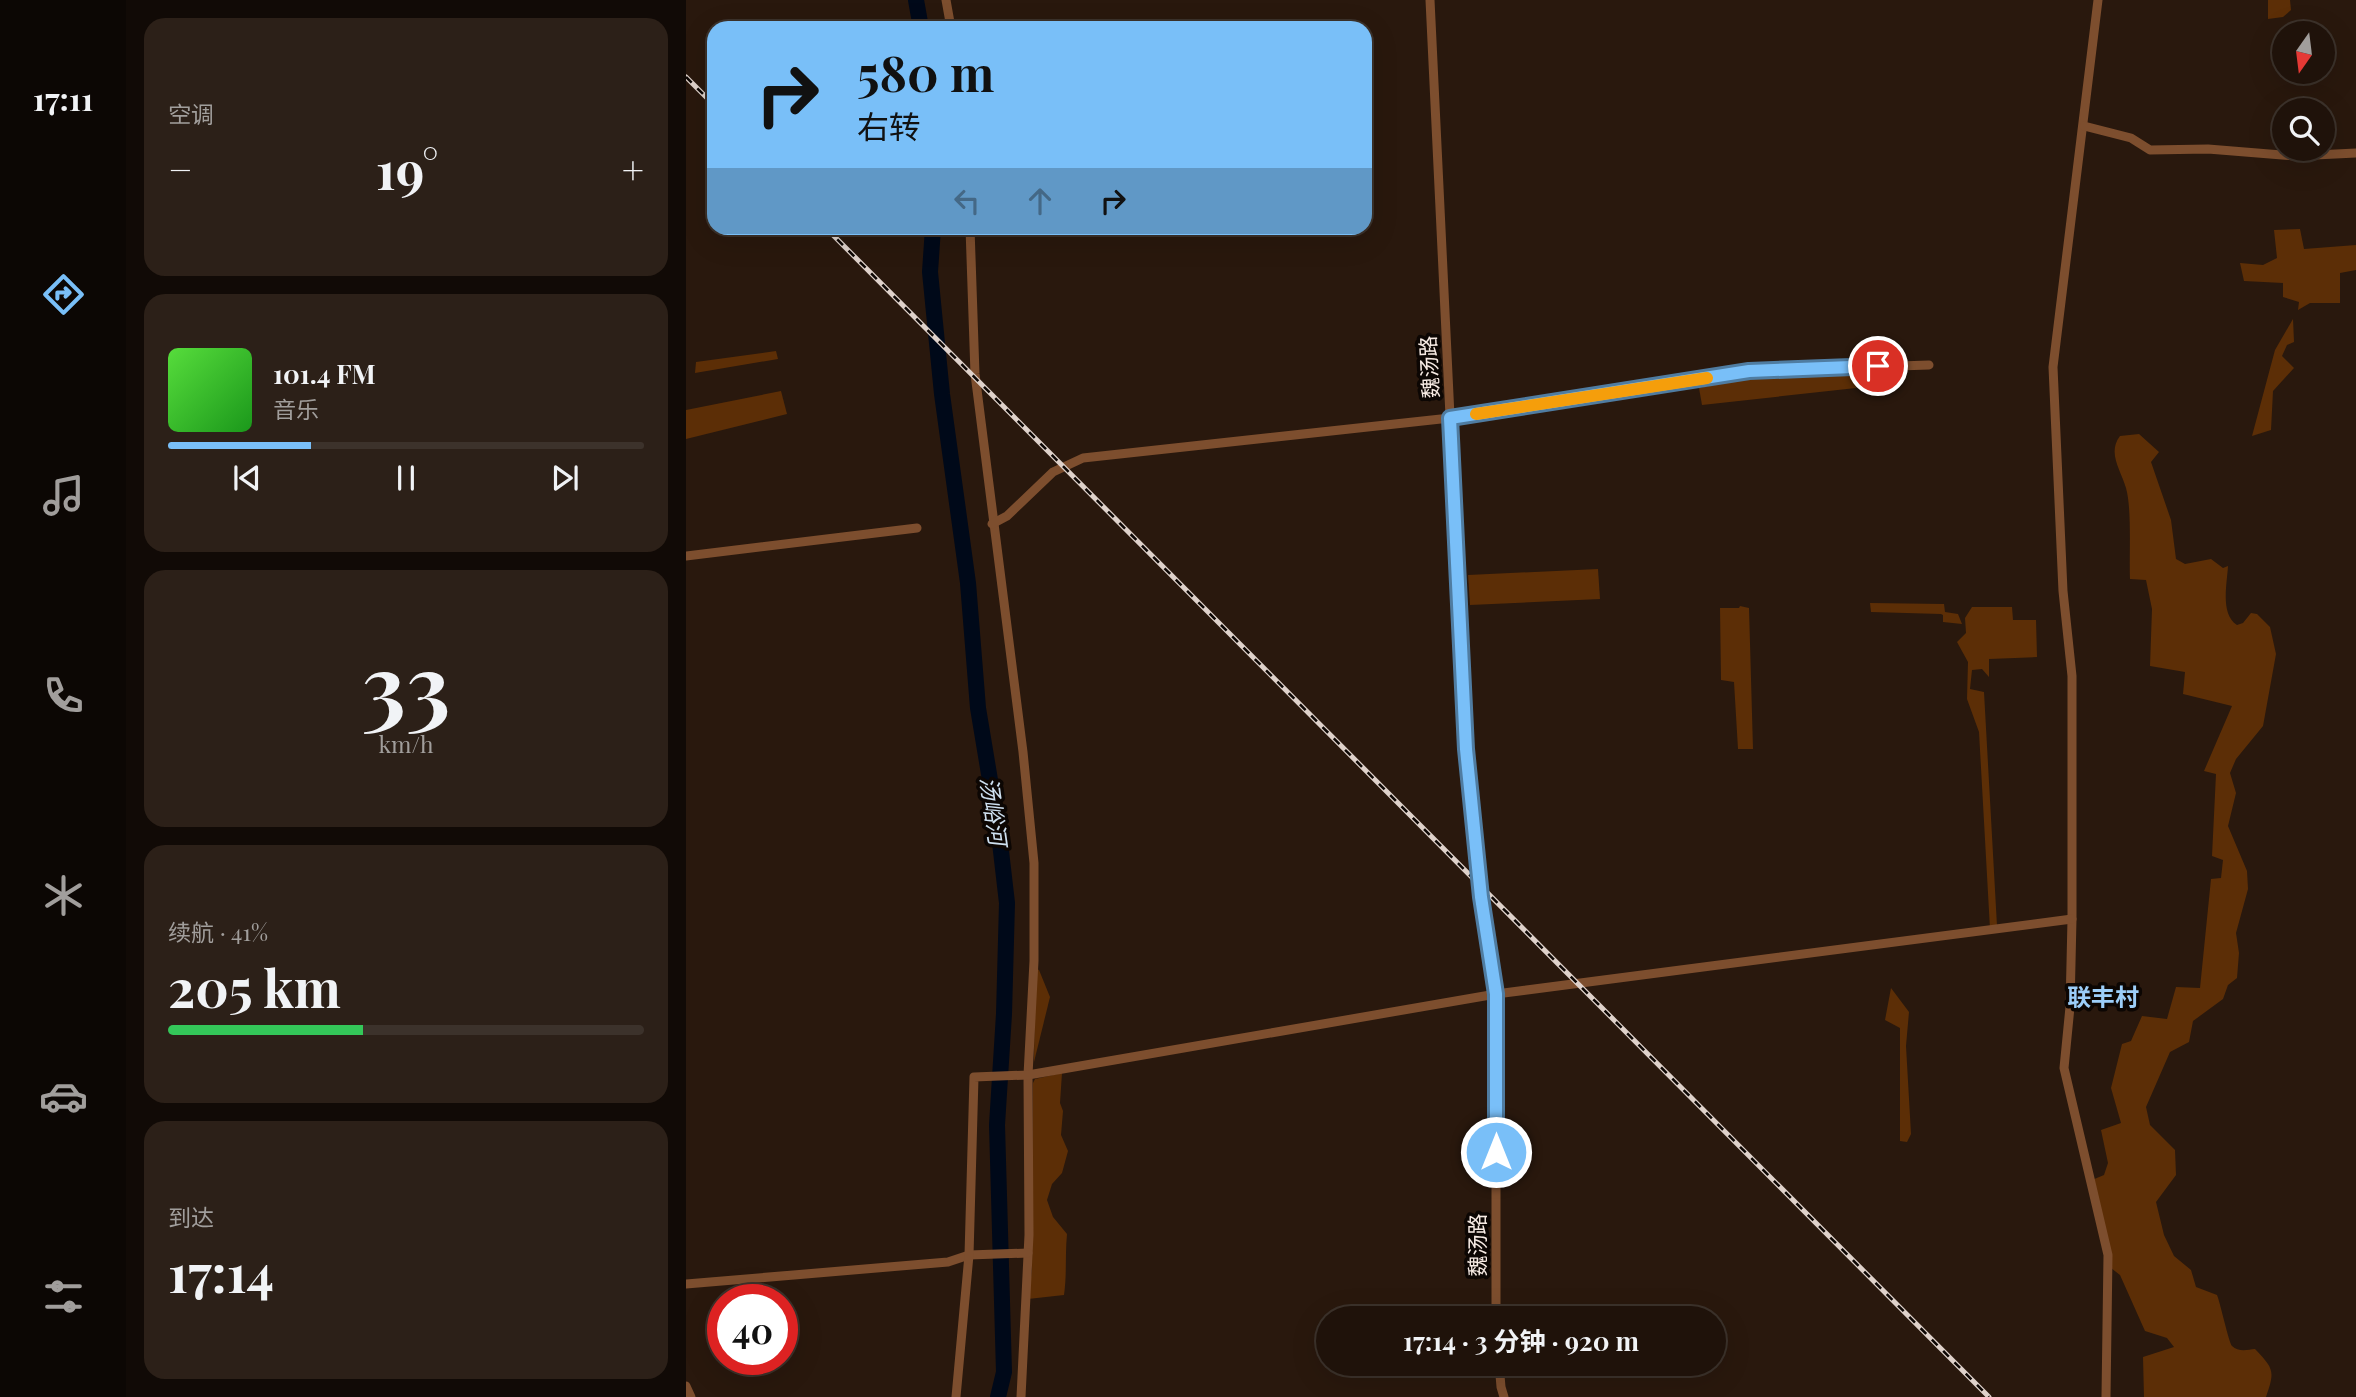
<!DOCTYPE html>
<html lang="zh">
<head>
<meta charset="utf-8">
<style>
	:root { --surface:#1f120a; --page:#2c2018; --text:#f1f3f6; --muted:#a19e9c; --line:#3c322b; --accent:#79bff8 }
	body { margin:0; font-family:"Playfair Display","Noto Sans SC",serif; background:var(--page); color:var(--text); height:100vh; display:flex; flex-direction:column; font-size:26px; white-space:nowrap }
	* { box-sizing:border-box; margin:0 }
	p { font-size:23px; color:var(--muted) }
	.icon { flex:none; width:38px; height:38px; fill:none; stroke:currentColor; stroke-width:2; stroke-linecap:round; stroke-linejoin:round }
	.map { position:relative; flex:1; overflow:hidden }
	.details { display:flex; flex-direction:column; gap:18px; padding:18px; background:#110a06; width:560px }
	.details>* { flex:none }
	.top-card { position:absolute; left:21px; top:21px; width:665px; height:214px; border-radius:21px; box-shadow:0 7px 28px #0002,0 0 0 2px var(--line); background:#79bff8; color:#111; overflow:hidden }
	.needle { width:46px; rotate:194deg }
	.tools { position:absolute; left:1586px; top:21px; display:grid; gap:14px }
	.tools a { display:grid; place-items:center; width:63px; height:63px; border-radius:50%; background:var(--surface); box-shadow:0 7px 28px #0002,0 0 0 2px var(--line); font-size:35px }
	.speed { position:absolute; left:21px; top:1284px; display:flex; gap:14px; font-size:35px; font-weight:700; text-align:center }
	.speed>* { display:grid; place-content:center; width:91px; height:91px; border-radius:50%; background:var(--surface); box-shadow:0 7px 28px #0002,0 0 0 2px var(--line); line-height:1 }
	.speed .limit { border:10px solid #d22; background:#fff; color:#111 }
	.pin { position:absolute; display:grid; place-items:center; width:60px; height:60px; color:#fff; margin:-30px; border:4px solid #fff; border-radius:50%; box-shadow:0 2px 7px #0007 }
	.me { position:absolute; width:77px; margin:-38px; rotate:0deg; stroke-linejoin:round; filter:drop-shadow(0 0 5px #0008) }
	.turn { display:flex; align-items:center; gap:24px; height:147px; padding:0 35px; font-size:32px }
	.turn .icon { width:91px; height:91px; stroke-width:2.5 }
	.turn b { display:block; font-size:49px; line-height:60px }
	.lanes { display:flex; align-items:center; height:66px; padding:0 35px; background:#0003; justify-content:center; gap:35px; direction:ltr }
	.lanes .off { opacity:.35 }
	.big { font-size:52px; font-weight:700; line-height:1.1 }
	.details .tile { flex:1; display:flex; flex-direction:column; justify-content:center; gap:10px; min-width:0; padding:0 24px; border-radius:21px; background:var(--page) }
	.details .dial { align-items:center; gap:0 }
	.dial b { font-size:91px; line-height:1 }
	.song { display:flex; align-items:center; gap:21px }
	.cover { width:84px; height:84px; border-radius:10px; background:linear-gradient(135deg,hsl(110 70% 55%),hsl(120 70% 35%)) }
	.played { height:7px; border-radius:4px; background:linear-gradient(90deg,var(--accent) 30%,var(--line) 30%) }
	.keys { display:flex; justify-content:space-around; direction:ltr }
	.heat { display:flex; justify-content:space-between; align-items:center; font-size:38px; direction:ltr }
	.charge { height:10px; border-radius:5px; background:linear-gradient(90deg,#34c759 41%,var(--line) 0) }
	.trip { position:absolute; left:630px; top:1306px; width:410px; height:70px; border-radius:35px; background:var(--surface); box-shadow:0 7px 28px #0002,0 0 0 2px var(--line); font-weight:700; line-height:70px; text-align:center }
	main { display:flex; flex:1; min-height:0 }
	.tab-bar { display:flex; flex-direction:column; width:126px; justify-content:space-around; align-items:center; background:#0c0704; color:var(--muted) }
	.tab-bar .icon { width:49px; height:49px }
	.tab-bar .on { color:var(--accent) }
	.tab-bar b { font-size:32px; color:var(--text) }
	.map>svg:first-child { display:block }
	.green { fill:#5c2e06 }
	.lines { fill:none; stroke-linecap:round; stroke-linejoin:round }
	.river { stroke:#000919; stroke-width:16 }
	.minor { stroke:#7d4e2e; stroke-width:9 }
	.rail-casing { stroke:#ded1ca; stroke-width:5 }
	.rail { stroke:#0c0603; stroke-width:2.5; stroke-dasharray:8; stroke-linecap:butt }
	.route-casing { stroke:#4f7ca1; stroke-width:18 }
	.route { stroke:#79bff8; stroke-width:12 }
	.slow { stroke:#f59e0b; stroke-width:12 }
	.labels { text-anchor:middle; stroke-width:7; stroke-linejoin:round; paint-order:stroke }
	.street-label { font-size:21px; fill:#f7ebe4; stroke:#0c0603 }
	.water-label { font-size:23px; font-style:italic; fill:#cfe1f1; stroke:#0c0603 }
	.quarter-label { font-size:24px; font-weight:bold; fill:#9ccef9; stroke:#0c0603 }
</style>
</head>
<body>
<main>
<nav class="tab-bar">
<b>17:11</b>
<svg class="icon on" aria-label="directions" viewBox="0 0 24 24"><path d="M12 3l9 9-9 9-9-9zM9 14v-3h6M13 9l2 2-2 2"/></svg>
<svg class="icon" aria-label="music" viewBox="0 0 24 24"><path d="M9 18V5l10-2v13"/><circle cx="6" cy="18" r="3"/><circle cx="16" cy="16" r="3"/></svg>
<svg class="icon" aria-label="phone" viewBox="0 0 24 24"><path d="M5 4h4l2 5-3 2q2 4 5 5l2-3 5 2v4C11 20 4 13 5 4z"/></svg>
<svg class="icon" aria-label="climate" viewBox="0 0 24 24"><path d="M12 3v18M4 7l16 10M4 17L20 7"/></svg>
<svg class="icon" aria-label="car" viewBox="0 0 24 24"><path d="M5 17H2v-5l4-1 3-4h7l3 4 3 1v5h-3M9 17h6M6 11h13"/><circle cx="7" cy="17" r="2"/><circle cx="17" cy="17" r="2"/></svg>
<svg class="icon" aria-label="filters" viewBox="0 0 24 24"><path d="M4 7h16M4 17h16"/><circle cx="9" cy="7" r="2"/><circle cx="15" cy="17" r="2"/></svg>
</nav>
<section class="details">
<div class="tile"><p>空调</p>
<div class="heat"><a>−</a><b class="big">19°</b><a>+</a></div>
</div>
<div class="tile">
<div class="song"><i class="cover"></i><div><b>101.4 FM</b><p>音乐</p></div></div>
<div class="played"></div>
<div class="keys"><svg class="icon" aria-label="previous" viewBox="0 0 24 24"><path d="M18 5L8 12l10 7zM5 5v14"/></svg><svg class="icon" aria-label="pause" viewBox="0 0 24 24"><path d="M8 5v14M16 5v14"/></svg><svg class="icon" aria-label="next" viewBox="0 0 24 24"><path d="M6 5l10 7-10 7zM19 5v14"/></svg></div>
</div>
<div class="tile dial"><b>33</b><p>km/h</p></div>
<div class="tile"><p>续航 · 41%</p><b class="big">205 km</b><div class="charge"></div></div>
<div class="tile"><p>到达</p><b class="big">17:14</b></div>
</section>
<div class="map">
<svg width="1670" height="1397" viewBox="0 0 1670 1397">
	<rect width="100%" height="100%" fill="#29180d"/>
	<!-- green -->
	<g class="green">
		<path d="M1582 0H1604L1605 10 1597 17 1582 19Z"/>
		<path d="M1614 229 1618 249 1670 245V270L1654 273V303H1624L1612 310 1613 302 1597 297V283L1558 281 1554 263 1577 265 1591 258 1588 230Z"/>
		<path d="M1607 319 1608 342 1601 345 1596 356 1608 368 1587 391 1585 430 1566 436 1589 350Z"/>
		<path d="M90 351 92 359 9 373 10 362Z"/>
		<path d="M1175 369 1170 388 1016 405 1013 388 1090 373Z"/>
		<path d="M95 391 101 414 0 439V410Z"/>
		<path d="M1453 434 1473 452 1465 462 1485 520 1490 559 1499 564 1525 559 1537 568 1542 566C1541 584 1534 614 1551 625L1557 623 1565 613 1571 614 1584 627 1590 654 1577 726 1550 759 1544 773 1550 793 1542 826 1561 871 1562 889 1550 933 1553 953 1551 978 1542 985 1537 999 1507 1021 1503 1042 1484 1052 1460 1107 1464 1125 1489 1150 1490 1175 1470 1202 1478 1235 1488 1256 1505 1270 1510 1287 1531 1295C1534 1302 1543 1343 1546 1346 1552 1352 1561 1350 1569 1349 1588 1369 1589 1371 1580 1397H1458L1457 1357 1488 1347 1481 1338 1459 1331 1434 1275 1425 1268 1406 1180 1418 1175 1422 1163 1415 1130 1435 1123 1425 1088 1436 1044 1445 1041 1456 1016 1481 1019 1490 987 1514 988 1525 879 1535 878 1537 860 1526 856 1530 774 1518 771 1546 706 1497 694 1499 672 1464 666 1466 609 1460 580 1444 579C1443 555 1446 509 1440 488 1435 470 1421 453 1434 436Z"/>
		<path d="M912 569 914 599 784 605 782 575Z"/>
		<path d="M1184 603 1258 604 1259 612 1272 614 1276 624 1257 622V615L1255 614 1185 612Z"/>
		<path d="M1054 606 1063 608 1067 749H1052L1048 682 1035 680 1034 608H1053Z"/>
		<path d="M1286 607H1326L1327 620H1350L1351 657 1303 659V677L1296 669 1286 670 1284 689 1298 692 1311 926 1304 929 1293 732 1281 699 1282 662 1271 642 1280 633 1279 618Z"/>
		<path d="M349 968 353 970 364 997 348 1062Z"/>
		<path d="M1205 988 1223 1012 1220 1046 1225 1134 1221 1142 1214 1141V1028L1199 1020Z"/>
		<path d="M376 1073 374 1103 377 1111 375 1135 382 1151 376 1173 366 1184 361 1200 367 1217 381 1234C379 1254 381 1275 378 1295L342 1299 346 1270 347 1083 349 1079Z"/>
	</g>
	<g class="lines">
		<!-- river -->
		<g class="river">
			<path d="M230 0 235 28"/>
			<path d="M247 228 244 272 256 394 282 583 292 708 313 834 321 903 318 1014 311 1125 318 1372 312 1397"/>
		</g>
		<!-- minor -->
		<g class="minor">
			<path d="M260 0 265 28"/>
			<path d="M744 0 780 749 795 897 810 994V1318"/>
			<path d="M1412 0 1367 367 1377 591 1386 676V919L1384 1007 1378 1068 1422 1255 1420 1397"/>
			<path d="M1398 126 1445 138 1464 150 1522 149 1609 156 1670 153"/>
			<path d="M284 228 289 374 337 752 348 863V961L342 1075 343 1235 335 1397"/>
			<path d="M306 524 321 516 367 472 397 458 764 418 1064 371 1243 365"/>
			<path d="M0 556 231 528"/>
			<path d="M0 1284 262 1262 283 1255 342 1253"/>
			<path d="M813 1363 815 1387 818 1397"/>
			<path d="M0 1386 5 1397"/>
			<path d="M270 1397 283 1255 288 1077 342 1075 810 994 1386 919"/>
		</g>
		<defs>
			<g id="rail">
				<path d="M0 77 28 105"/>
				<path d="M140 228 1303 1397"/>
			</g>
		</defs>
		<!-- rail casing -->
		<use href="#rail" class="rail-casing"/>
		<!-- rail -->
		<use href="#rail" class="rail"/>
	</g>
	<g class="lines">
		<defs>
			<path id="route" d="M810 1152V994L795 897 780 749 764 418 1063 371 1192 366"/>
		</defs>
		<!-- route casing -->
		<use href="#route" class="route-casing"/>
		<!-- route -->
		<use href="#route" class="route"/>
		<!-- slow -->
		<path class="slow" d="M790 414 1021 378"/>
	</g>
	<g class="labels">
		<!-- street labels -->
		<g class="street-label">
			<text transform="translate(744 367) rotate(-93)" y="7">魏汤路</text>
			<text transform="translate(792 1245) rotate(-90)" y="7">魏汤路</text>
		</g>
		<!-- water labels -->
		<g class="water-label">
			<text transform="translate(307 811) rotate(82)" y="8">汤峪河</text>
		</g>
		<!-- quarter labels -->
		<g class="quarter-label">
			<text x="1417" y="1006">联丰村</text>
		</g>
	</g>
</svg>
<div class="tools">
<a><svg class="needle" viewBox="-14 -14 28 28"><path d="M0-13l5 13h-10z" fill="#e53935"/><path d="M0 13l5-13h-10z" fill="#a19e9c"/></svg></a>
<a><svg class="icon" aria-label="search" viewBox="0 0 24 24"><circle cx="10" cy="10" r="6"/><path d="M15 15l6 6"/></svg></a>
</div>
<div class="speed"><div class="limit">40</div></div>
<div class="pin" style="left:1192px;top:366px;background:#d93025"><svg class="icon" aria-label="arrive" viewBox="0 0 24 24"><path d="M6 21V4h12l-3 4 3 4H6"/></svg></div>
<svg class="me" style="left:810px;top:1152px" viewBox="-20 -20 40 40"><circle r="17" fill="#79bff8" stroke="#fff" stroke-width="3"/><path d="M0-11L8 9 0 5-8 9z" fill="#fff"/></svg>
<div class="trip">17:14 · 3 分钟 · 920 m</div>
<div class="top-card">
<div class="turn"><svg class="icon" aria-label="right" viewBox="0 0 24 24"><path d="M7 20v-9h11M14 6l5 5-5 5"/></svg><div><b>580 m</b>右转</div></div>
<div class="lanes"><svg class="icon off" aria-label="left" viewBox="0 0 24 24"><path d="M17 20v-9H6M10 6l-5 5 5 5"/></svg><svg class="icon off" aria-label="ahead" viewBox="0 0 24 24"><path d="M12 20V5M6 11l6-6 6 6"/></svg><svg class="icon" aria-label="right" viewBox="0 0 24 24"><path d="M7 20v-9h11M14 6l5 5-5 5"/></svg></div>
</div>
</div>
</main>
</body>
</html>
